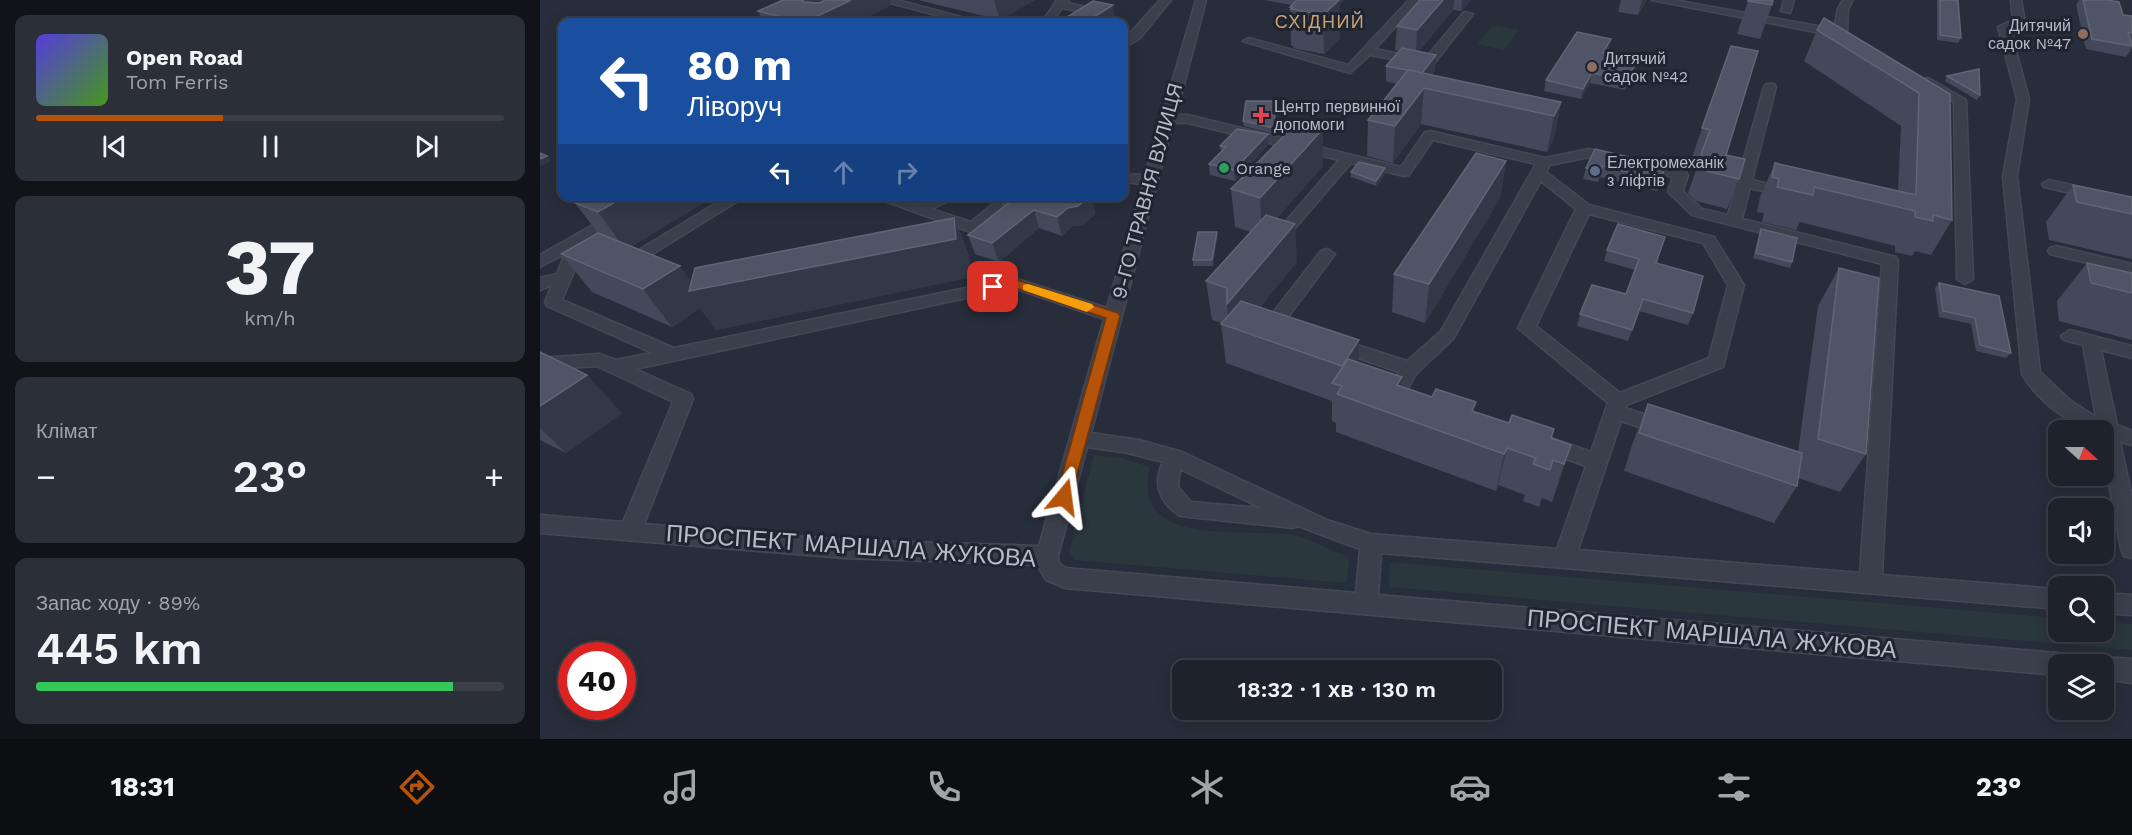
<!DOCTYPE html>
<html lang="uk">
<head>
<meta charset="utf-8">
<style>
	:root { --surface:#1e222c; --page:#2b2f38; --text:#f1f3f6; --muted:#a1a4a9; --line:#3c3f48; --accent:#b45309 }
	body { margin:0; font-family:"Work Sans",sans-serif; background:var(--page); color:var(--text); height:100vh; display:flex; flex-direction:column; font-size:22px; white-space:nowrap }
	* { box-sizing:border-box; margin:0 }
	p { font-size:20px; color:var(--muted) }
	.icon { flex:none; width:33px; height:33px; fill:none; stroke:currentColor; stroke-width:2; stroke-linecap:round; stroke-linejoin:round }
	.map { position:relative; flex:1; overflow:hidden }
	.panel { display:flex; flex-direction:column; gap:15px; padding:15px; background:#101318; width:540px }
	.panel>* { flex:none }
	.hud { position:absolute; left:18px; top:18px; width:570px; height:183px; border-radius:12px; box-shadow:0 3px 15px #0003,0 0 0 2px var(--line); background:#1a4fa0; color:#fff; overflow:hidden }
	.needle { width:39px; rotate:111deg }
	.buttons { position:absolute; left:1508px; top:420px; display:grid; gap:12px }
	.buttons a { display:grid; place-items:center; width:66px; height:66px; border-radius:12px; background:var(--surface); box-shadow:0 3px 15px #0003,0 0 0 2px var(--line); font-size:30px }
	.speed { position:absolute; left:18px; top:642px; display:flex; gap:12px; font-size:30px; font-weight:700; text-align:center }
	.speed>* { display:grid; place-content:center; width:78px; height:78px; border-radius:50%; background:var(--surface); box-shadow:0 3px 15px #0003,0 0 0 2px var(--line); line-height:1 }
	.speed .limit { border:9px solid #d22; background:#fff; color:#111 }
	.pin { position:absolute; display:grid; place-items:center; width:51px; height:51px; color:#fff; margin:-26px; border-radius:12px; box-shadow:0 3px 9px #0006 }
	.me { position:absolute; width:66px; margin:-33px; rotate:16deg; stroke-linejoin:round; filter:drop-shadow(0 0 4px #0008) }
	.turn { display:flex; align-items:center; gap:21px; height:126px; padding:0 30px; font-size:27px }
	.turn .icon { width:78px; height:78px; stroke-width:2.5 }
	.turn b { display:block; font-size:42px; line-height:51px }
	.lanes { display:flex; align-items:center; height:57px; padding:0 30px; background:#0003; justify-content:center; gap:30px; direction:ltr }
	.lanes .off { opacity:.35 }
	.big { font-size:45px; font-weight:600; line-height:1.1 }
	.panel .card { flex:1; display:flex; flex-direction:column; justify-content:center; gap:9px; min-width:0; padding:0 21px; border-radius:12px; background:var(--page) }
	.panel .dial { align-items:center; gap:0 }
	.dial b { font-size:78px; line-height:1 }
	.song { display:flex; align-items:center; gap:18px }
	.cover { width:72px; height:72px; border-radius:9px; background:linear-gradient(135deg,hsl(250 70% 55%),hsl(100 70% 35%)) }
	.played { height:6px; border-radius:3px; background:linear-gradient(90deg,var(--accent) 40%,var(--line) 40%) }
	.keys { display:flex; justify-content:space-around; direction:ltr }
	.heat { display:flex; justify-content:space-between; align-items:center; font-size:33px; direction:ltr }
	.charge { height:9px; border-radius:4px; background:linear-gradient(90deg,#34c759 89%,var(--line) 0) }
	.trip { position:absolute; left:632px; top:660px; width:330px; height:60px; border-radius:12px; background:var(--surface); box-shadow:0 3px 15px #0003,0 0 0 2px var(--line); font-weight:600; line-height:60px; text-align:center }
	.dock { display:flex; height:96px; justify-content:space-around; align-items:center; background:#0c0e12; color:var(--muted) }
	.dock .icon { width:42px; height:42px }
	.dock .on { color:var(--accent) }
	.dock b { font-size:27px; color:var(--text) }
	main { display:flex; flex:1; min-height:0 }
	.map>svg:first-child { display:block }
	.green { fill:#2a373d }
	.lines { fill:none; stroke-linecap:round; stroke-linejoin:round }
	.minor-casing { stroke:#444855; stroke-width:3 }
	.minor { fill:#3b3f4c; fill-rule:evenodd }
	.wall { fill:#43495a }
	.shaded-wall { fill:#333849 }
	.building { fill:#4f5566; stroke:#606575; stroke-width:1.5 }
	.route { fill:#b45309; stroke:#753606; stroke-width:1.5 }
	.slow { fill:#f59e0b }
	.education-dot { fill:#8d6e63; stroke:#202431; stroke-width:2 }
	.health-dot { fill:#e0444e; stroke:#202431; stroke-width:2 }
	.leisure-dot { fill:#2e9e5b; stroke:#202431; stroke-width:2 }
	.service-dot { fill:#5c6f8a; stroke:#202431; stroke-width:2 }
	.labels { text-anchor:middle; stroke-width:6; stroke-linejoin:round; paint-order:stroke }
	.far-poi-label { font-size:16px; fill:#b7bbc7; stroke:#202431; text-anchor:start }
	.far-quarter-label { font-size:18px; letter-spacing:1.5px; fill:#c7a572; stroke:#202431 }
	.street-label { font-size:20px; fill:#b7bbc7; stroke:#202431 }
	.near-street-label { font-size:24px; fill:#b7bbc7; stroke:#202431 }
</style>
</head>
<body>
<main>
<section class="panel">
<div class="card">
<div class="song"><i class="cover"></i><div><b>Open Road</b><p>Tom Ferris</p></div></div>
<div class="played"></div>
<div class="keys"><svg class="icon" aria-label="previous" viewBox="0 0 24 24"><path d="M18 5L8 12l10 7zM5 5v14"/></svg><svg class="icon" aria-label="pause" viewBox="0 0 24 24"><path d="M8 5v14M16 5v14"/></svg><svg class="icon" aria-label="next" viewBox="0 0 24 24"><path d="M6 5l10 7-10 7zM19 5v14"/></svg></div>
</div>
<div class="card dial"><b>37</b><p>km/h</p></div>
<div class="card"><p>Клімат</p>
<div class="heat"><a>−</a><b class="big">23°</b><a>+</a></div>
</div>
<div class="card"><p>Запас ходу · 89%</p><b class="big">445 km</b><div class="charge"></div></div>
</section>
<div class="map">
<svg width="1592" height="739" viewBox="0 0 1592 739">
	<rect width="100%" height="100%" fill="#282d3b"/>
	<!-- green -->
	<g class="green">
		<path d="M953 25 979 30 964 50 937 44Z"/>
		<path d="M554 455 581 458 610 467C590 553 711 525 758 536 776 541 791 552 809 556L807 583 535 560 529 552Z"/>
		<path d="M850 562 1518 618V632H1563V622L1592 624V650L849 587Z"/>
	</g>
	<g class="lines">
		<defs>
			<g id="minor">
				<path d="M339 0H357L440 22H423Z"/>
				<path d="M517 0H529L527 3 550 8 554 22H543L541 12 522 8 512 22H502Z"/>
				<path d="M620 0H631L600 38 584 48V40Z"/>
				<path d="M656 0H666L636 115H648L861 167 885 132 890 131 1005 158 1049 149 1146 172 1148 175 1143 191 1162 209 1188 215 1224 87 1226 84H1234L1236 87 1212 180 1253 190 1255 193 1248 197 1210 188 1202 219 1356 257 1358 261 1342 575 1518 589V609L841 553 838 595 1518 653 1526 656 1530 664H1518V675L525 588 506 580 497 565 303 558 0 533V515L83 522 133 402 57 366 0 370V358L59 354 76 360 112 353 7 306 5 302 12 285 0 290V278L17 274 25 254 0 267V255L104 196H122L46 242 22 300 134 348 474 278 567 308 603 184 584 182V174L605 175ZM633 123H648L799 160 733 236 730 239 738 244 743 242 811 163 864 176 869 175 893 140 996 164 901 331 867 361 795 338 786 344 789 348 859 372 847 393 849 398 869 404 876 402 878 397 876 392 867 390 876 374 913 339 1001 181 1036 209 978 328 1068 403 1051 452 1005 436 998 439 995 444 998 449 1046 466 1017 549 831 534 787 520 642 452 599 440 551 433ZM1049 157 1133 177 1128 192 1152 215 1342 264 1320 573 1038 550 1081 421 1124 435 1131 433 1134 428 1131 423 1085 408 1086 405 1183 367 1204 285 1174 237 1049 205 1006 172 1010 165ZM1049 214 1163 243 1188 285 1169 358 1080 393 996 326ZM473 288 564 319 499 546 303 540 104 524 153 399 151 394 95 369ZM547 447 588 453 623 462C612 484 620 503 640 516L753 528 758 526 820 549 816 593 525 568 519 563 518 556ZM640 469 721 508 651 502 638 487Z"/>
				<path d="M869 0H880L835 49 885 59 924 12 933 14 892 66 830 55 810 73 703 41 709 38 808 65Z"/>
				<path d="M1112 0H1134L1294 29 1298 9 1303 0H1313L1308 9 1307 34 1301 37Z"/>
				<path d="M1244 0H1254L1250 13 1241 11Z"/>
				<path d="M1471 0H1481L1485 22 1470 29 1489 99 1477 176 1500 372 1531 401 1556 417 1543 345 1524 340 1521 336 1530 330 1592 346V358L1561 350 1577 425 1592 431V445L1580 442 1592 497V558L1584 556 1581 549 1563 452V430C1533 430 1497 400 1482 374L1463 176 1477 99 1458 27 1473 20Z"/>
				<path d="M1388 78 1426 100 1433 279 1425 284 1417 279 1414 102 1384 85V79Z"/>
				<path d="M1509 180 1592 199V207L1504 187 1502 184Z"/>
				<path d="M188 196H206L93 266H81L79 262Z"/>
				<path d="M331 196H354L377 204 398 196H420L391 209 431 222 463 196H480L438 231 433 233Z"/>
				<path d="M1516 246 1592 264V274L1510 254 1508 251 1510 248Z"/>
				<path d="M787 249 795 254 745 321 752 323 755 327 752 331 746 333 728 327 725 323 728 319 781 251Z"/>
				<path d="M1563 593 1592 595V615L1563 613Z"/>
				<path d="M1563 657 1592 659V683L1563 679V664H1553L1555 660Z"/>
			</g>
		</defs>
		<!-- minor casing -->
		<use href="#minor" class="minor-casing"/>
		<!-- minor -->
		<use href="#minor" class="minor"/>
	</g>
	<!-- wall -->
	<g class="wall">
		<path d="M264 0H349L351 5 317 22H223L218 11Z"/>
		<path d="M378 0H495L460 20Z"/>
		<path d="M724 0H804L800 4V38L784 54 753 48V46L751 45 750 7 751 5Z"/>
		<path d="M880 0H931L921 11 913 10 879 51 895 70 891 75 1021 102 1014 138 1007 152 881 124 853 163 827 156 828 120 857 84 846 81V66L859 51 855 50 857 26Z"/>
		<path d="M1081 0H1107L1098 15 1078 12Z"/>
		<path d="M1397 0H1418L1421 38 1418 43 1397 40Z"/>
		<path d="M1539 0H1567L1583 15 1592 16V48L1586 57 1546 49 1536 5Z"/>
		<path d="M1208 1 1232 5 1220 39 1197 34Z"/>
		<path d="M1277 30 1410 94 1412 220 1391 255 1375 251 1372 256 1355 252V246L1260 222 1256 230 1222 222 1224 213 1217 212 1220 197 1235 163 1358 191 1361 126 1264 61Z"/>
		<path d="M1191 46 1186 155 1199 179 1187 209 1156 201 1148 193 1160 159 1152 157Z"/>
		<path d="M1069 49 1066 54 1097 60 1095 70 1085 90 1050 83 1041 99 1004 91 1006 80Z"/>
		<path d="M1407 76 1440 95 1437 100 1405 81Z"/>
		<path d="M736 101 734 134 704 126 703 121Z"/>
		<path d="M728 145 695 181 670 175 669 164 681 151 680 146Z"/>
		<path d="M1055 149 1122 177 1117 191 1060 177 1058 182 1043 179 1046 168Z"/>
		<path d="M966 161 960 198 885 323 852 312 854 274Z"/>
		<path d="M783 166 737 218 757 262 720 307 861 386 969 423 1014 429 1012 438 1031 445 1019 482 1012 502 1002 498 999 507 983 501 985 495 958 485 956 491 796 432V423L792 421V401L686 363 681 324 682 323 672 320 666 281 711 232 695 227 691 189Z"/>
		<path d="M811 172 845 174 836 186 811 177Z"/>
		<path d="M1533 185 1592 197V259L1509 240 1506 222Z"/>
		<path d="M175 196 92 246 151 282 414 218 429 256 431 277 176 330 160 308 132 327 52 292 21 254 58 233 35 203Z"/>
		<path d="M460 199 552 200 555 214 543 225 533 226 522 236 499 228 459 262 435 254 428 235 463 207Z"/>
		<path d="M1221 229 1252 262 1250 268 1213 258 1219 235Z"/>
		<path d="M677 232V237L673 266H653V260Z"/>
		<path d="M1067 250 1116 263 1153 313 1148 325 1099 311 1088 341 1037 326 1040 314 1086 294 1095 270 1064 261Z"/>
		<path d="M1547 263 1592 273V340L1519 321 1517 301Z"/>
		<path d="M1299 268 1326 454 1300 492 1258 478 1257 486 1234 523 1084 471 1093 442 1108 404 1258 452 1278 306Z"/>
		<path d="M1399 283 1471 353 1466 358 1436 351 1431 324 1399 317 1395 288Z"/>
		<path d="M0 352 82 413 26 453 0 440Z"/>
	</g>
	<!-- shaded-wall -->
	<g class="shaded-wall">
		<path d="M263 0H349L351 5 317 22H265Z"/>
		<path d="M454 0H495L460 20Z"/>
		<path d="M799 0H804L800 4V38L784 54 783 15Z"/>
		<path d="M903 0H914L913 10 876 55 877 30Z"/>
		<path d="M922 0H931L921 11Z"/>
		<path d="M1102 0H1107L1098 15Z"/>
		<path d="M573 5 576 22H546Z"/>
		<path d="M1071 39 1069 49 1061 63 1063 53Z"/>
		<path d="M896 55 895 70 880 89 881 73Z"/>
		<path d="M1097 60 1095 70 1085 90 1087 80Z"/>
		<path d="M1052 73 1050 83 1041 99 1043 89Z"/>
		<path d="M884 88 881 124 853 163 855 126Z"/>
		<path d="M1021 102 1014 138 1007 152 1014 116Z"/>
		<path d="M783 129V166L722 235 720 198Z"/>
		<path d="M728 134V145L695 181 694 170Z"/>
		<path d="M7 156 11 161 0 166V159Z"/>
		<path d="M966 161 960 198 885 323 889 284Z"/>
		<path d="M1063 166 1060 177 1058 182 1060 171Z"/>
		<path d="M845 168V174L836 186V181Z"/>
		<path d="M86 196H175L86 250 58 212Z"/>
		<path d="M549 196H556L552 200 555 214 543 225 533 226 522 236 517 217 528 208Z"/>
		<path d="M494 210 499 228 459 262 452 243Z"/>
		<path d="M414 218 429 256 431 277 176 330 160 308 132 327 103 289 140 266 157 290Z"/>
		<path d="M755 224 757 262 701 331 689 327 687 304Z"/>
		<path d="M677 232V237L673 266 672 260Z"/>
		<path d="M819 340 818 379 802 396V366Z"/>
		<path d="M47 375 82 413 26 453 0 428V406Z"/>
		<path d="M862 377 859 415 857 385Z"/>
		<path d="M1031 445 1019 482 1012 502 1024 464Z"/>
		<path d="M967 448 958 485 956 491 964 454Z"/>
	</g>
	<!-- building -->
	<g class="building">
		<path d="M243 0H263V2L280 3 285 0H311L265 22H260L218 11Z"/>
		<path d="M757 0H799L783 15 751 9 753 7H750Z"/>
		<path d="M880 0H903L877 30 857 26Z"/>
		<path d="M1209 0H1233L1232 5 1208 1Z"/>
		<path d="M1400 0H1418L1421 38 1400 35Z"/>
		<path d="M1543 0H1567L1579 2 1583 15 1592 16V33L1588 32 1592 46 1552 39Z"/>
		<path d="M553 1 573 5 546 22H519Z"/>
		<path d="M1284 18 1410 94 1412 220 1393 215V221L1375 217V211L1274 187 1273 195 1237 187 1239 179 1232 177 1235 163 1376 195 1379 93 1277 30Z"/>
		<path d="M1037 32 1071 39 1063 53 1097 60 1087 80 1052 73 1043 89 1006 80Z"/>
		<path d="M1191 46 1218 51 1186 155 1205 159 1199 179 1167 171 1158 163 1170 130 1162 128Z"/>
		<path d="M862 48 896 55 882 73 846 66Z"/>
		<path d="M1439 69 1440 95 1407 76Z"/>
		<path d="M868 70 1021 102 1014 116 884 88 855 126 828 120Z"/>
		<path d="M706 101H736L734 128 703 121Z"/>
		<path d="M757 123 783 129 720 198 691 189Z"/>
		<path d="M697 129 728 134 694 170 669 164 686 147 680 146Z"/>
		<path d="M1055 149 1126 166 1120 180 1063 166 1060 171 1046 168Z"/>
		<path d="M0 153 7 156 0 159Z"/>
		<path d="M936 153 966 161 889 284 854 274Z"/>
		<path d="M819 162 845 168 836 181 811 172Z"/>
		<path d="M1533 185 1592 197V214L1537 202Z"/>
		<path d="M48 196H86L58 212 35 203Z"/>
		<path d="M463 196H550L538 206 528 208 517 217 494 210 452 243 428 235 470 202 460 199Z"/>
		<path d="M726 215 755 224 687 304V288L666 281Z"/>
		<path d="M414 218 416 239 149 291 155 268Z"/>
		<path d="M1078 224 1125 237 1116 263 1163 276 1153 313 1103 299 1092 330 1040 314 1052 285 1086 294 1099 259 1067 250Z"/>
		<path d="M1221 229 1257 238 1252 262 1216 253Z"/>
		<path d="M658 232H677L672 260H653Z"/>
		<path d="M58 233 140 266 103 289 21 254Z"/>
		<path d="M1547 263 1592 273V293L1551 283Z"/>
		<path d="M1299 268 1339 278 1326 454 1278 439Z"/>
		<path d="M1399 283 1459 296 1471 353 1440 345 1435 318 1403 311Z"/>
		<path d="M701 301 819 340 802 366 681 324Z"/>
		<path d="M0 352 47 375 0 406Z"/>
		<path d="M808 359 862 377 857 385 892 397 896 389 936 402 932 411 969 423 972 415 1014 429 1011 438 1031 445 1024 464 1013 460 1010 470 993 464 996 458 967 448 964 454 797 394 802 386 792 383Z"/>
		<path d="M1108 404 1262 453 1257 486 1099 433Z"/>
	</g>
	<!-- route -->
	<path class="route" d="M474 279 578 313 580 316 531 497 524 504 516 497 566 318 473 287 453 291 447 287 448 285Z"/>
	<!-- slow -->
	<path class="slow" d="M488 284 552 304 554 307 547 312 483 290V285Z"/>
	<!-- markers -->
	<g class="education-dot">
		<circle cx="1543" cy="34" r="6"/>
		<circle cx="1052" cy="67" r="6"/>
	</g>
	<path class="health-dot" d="M718 106h6v6h6v6h-6v6h-6v-6h-6v-6h6z"/>
	<circle class="leisure-dot" cx="684" cy="168" r="6"/>
	<circle class="service-dot" cx="1055" cy="171" r="6"/>
	<g class="labels">
		<!-- far-poi labels -->
		<g class="far-poi-label">
			<text x="1531" y="31" text-anchor="end">Дитячий<tspan x="1531" dy="18">садок №47</tspan></text>
			<text x="1064" y="64">Дитячий<tspan x="1064" dy="18">садок №42</tspan></text>
			<text x="734" y="112">Центр первинної<tspan x="734" dy="18">допомоги</tspan></text>
			<text x="1067" y="168">Електромеханік<tspan x="1067" dy="18">з ліфтів</tspan></text>
			<text x="696" y="174">Orange</text>
		</g>
		<!-- far-quarter labels -->
		<g class="far-quarter-label">
			<text x="780" y="28">СХІДНИЙ</text>
		</g>
		<!-- street labels -->
		<g class="street-label">
			<text transform="translate(607 191) rotate(-75)" y="7">9-ГО ТРАВНЯ ВУЛИЦЯ</text>
		</g>
		<!-- near-street labels -->
		<g class="near-street-label">
			<text transform="translate(311 546) rotate(4)" y="8">ПРОСПЕКТ МАРШАЛА ЖУКОВА</text>
			<text transform="translate(1172 634) rotate(5)" y="8">ПРОСПЕКТ МАРШАЛА ЖУКОВА</text>
		</g>
	</g>
</svg>
<div class="buttons">
<a><svg class="needle" viewBox="-14 -14 28 28"><path d="M0-13l5 13h-10z" fill="#e53935"/><path d="M0 13l5-13h-10z" fill="#a1a4a9"/></svg></a>
<a><svg class="icon" aria-label="sound" viewBox="0 0 24 24"><path d="M4 9h4l5-4v14l-5-4H4zM17 9q2 3 0 6"/></svg></a>
<a><svg class="icon" aria-label="search" viewBox="0 0 24 24"><circle cx="10" cy="10" r="6"/><path d="M15 15l6 6"/></svg></a>
<a><svg class="icon" aria-label="layers" viewBox="0 0 24 24"><path d="M12 4l9 5-9 5-9-5zM3 14l9 5 9-5"/></svg></a>
</div>
<div class="speed"><div class="limit">40</div></div>
<div class="pin" style="left:453px;top:287px;background:#d93025"><svg class="icon" aria-label="arrive" viewBox="0 0 24 24"><path d="M6 21V4h12l-3 4 3 4H6"/></svg></div>
<svg class="me" style="left:524px;top:497px" viewBox="-20 -20 40 40"><path d="M0-17L14 15 0 8-14 15z" fill="#b45309" stroke="#fff" stroke-width="4"/></svg>
<div class="trip">18:32 · 1 хв · 130 m</div>
<div class="hud">
<div class="turn"><svg class="icon" aria-label="left" viewBox="0 0 24 24"><path d="M17 20v-9H6M10 6l-5 5 5 5"/></svg><div><b>80 m</b>Ліворуч</div></div>
<div class="lanes"><svg class="icon" aria-label="left" viewBox="0 0 24 24"><path d="M17 20v-9H6M10 6l-5 5 5 5"/></svg><svg class="icon off" aria-label="ahead" viewBox="0 0 24 24"><path d="M12 20V5M6 11l6-6 6 6"/></svg><svg class="icon off" aria-label="right" viewBox="0 0 24 24"><path d="M7 20v-9h11M14 6l5 5-5 5"/></svg></div>
</div>
</div>
</main>
<nav class="dock">
<b>18:31</b>
<svg class="icon on" aria-label="directions" viewBox="0 0 24 24"><path d="M12 3l9 9-9 9-9-9zM9 14v-3h6M13 9l2 2-2 2"/></svg>
<svg class="icon" aria-label="music" viewBox="0 0 24 24"><path d="M9 18V5l10-2v13"/><circle cx="6" cy="18" r="3"/><circle cx="16" cy="16" r="3"/></svg>
<svg class="icon" aria-label="phone" viewBox="0 0 24 24"><path d="M5 4h4l2 5-3 2q2 4 5 5l2-3 5 2v4C11 20 4 13 5 4z"/></svg>
<svg class="icon" aria-label="climate" viewBox="0 0 24 24"><path d="M12 3v18M4 7l16 10M4 17L20 7"/></svg>
<svg class="icon" aria-label="car" viewBox="0 0 24 24"><path d="M5 17H2v-5l4-1 3-4h7l3 4 3 1v5h-3M9 17h6M6 11h13"/><circle cx="7" cy="17" r="2"/><circle cx="17" cy="17" r="2"/></svg>
<svg class="icon" aria-label="filters" viewBox="0 0 24 24"><path d="M4 7h16M4 17h16"/><circle cx="9" cy="7" r="2"/><circle cx="15" cy="17" r="2"/></svg>
<b>23°</b>
</nav>
</body>
</html>
